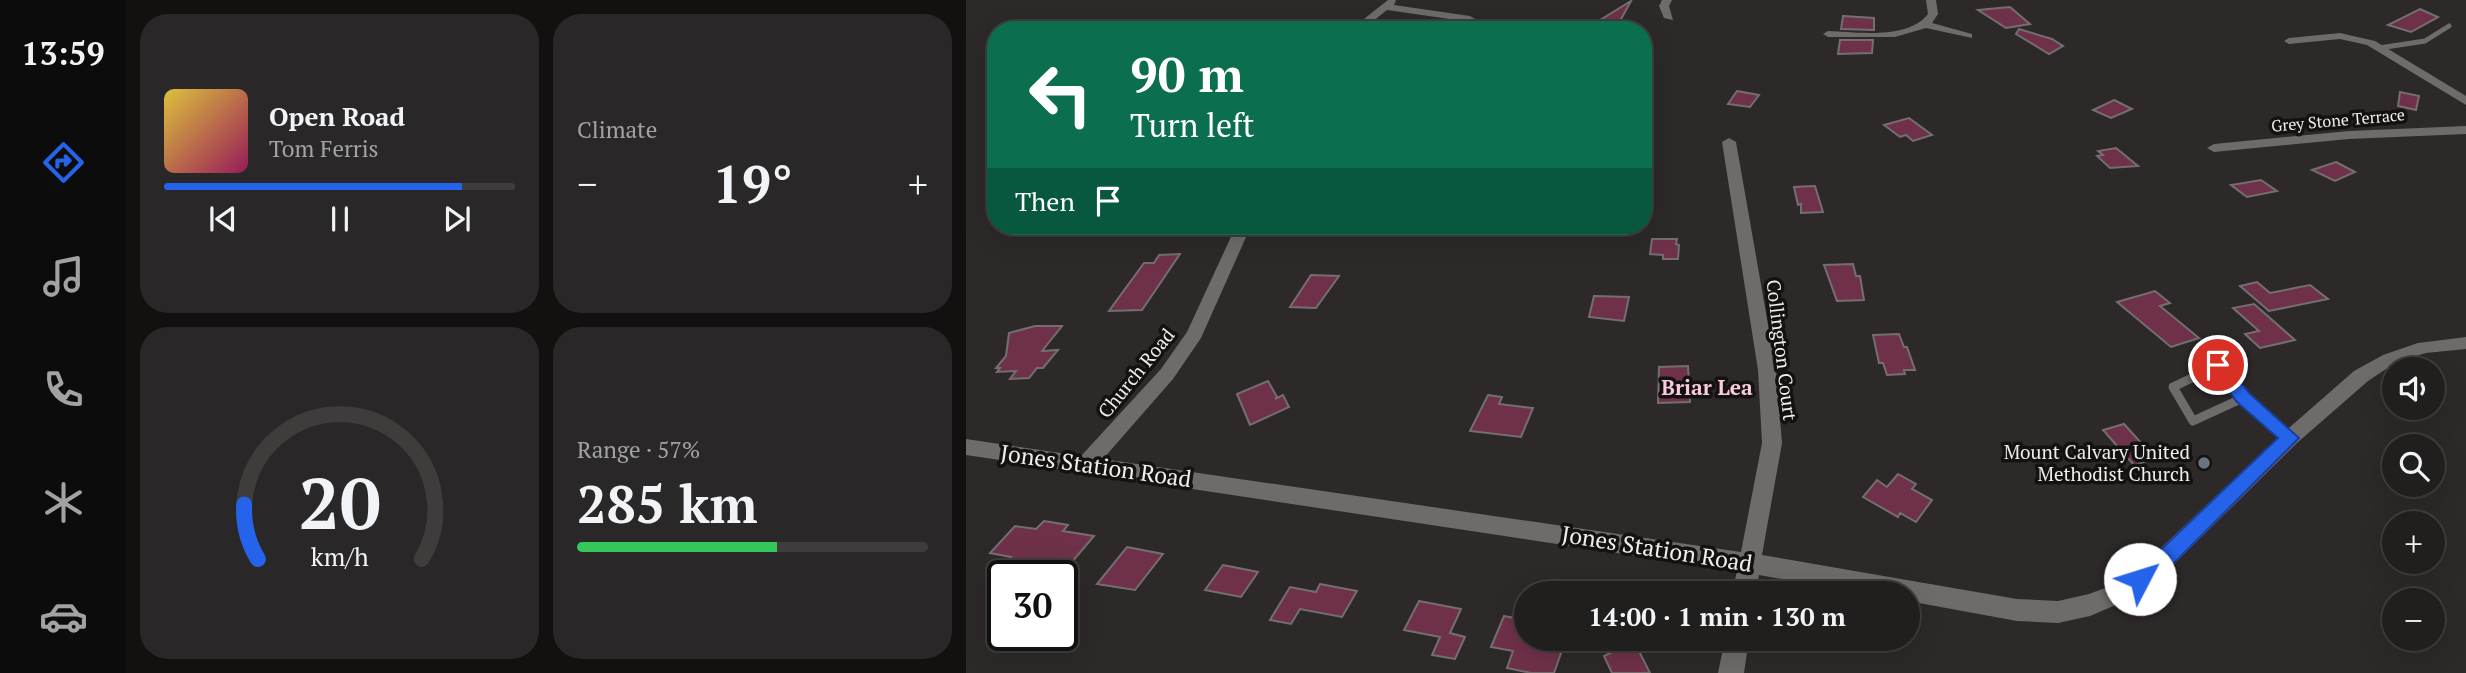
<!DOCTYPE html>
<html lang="en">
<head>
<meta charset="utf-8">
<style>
	:root { --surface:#211f1e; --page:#292727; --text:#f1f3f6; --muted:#a2a2a4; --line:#3e3d3c; --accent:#2563eb }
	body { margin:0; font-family:"PT Serif",serif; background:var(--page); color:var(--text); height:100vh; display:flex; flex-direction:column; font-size:26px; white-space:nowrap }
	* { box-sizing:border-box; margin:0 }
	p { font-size:23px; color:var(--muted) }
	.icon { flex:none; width:38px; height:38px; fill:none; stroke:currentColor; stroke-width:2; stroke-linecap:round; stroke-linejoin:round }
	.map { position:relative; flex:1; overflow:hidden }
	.sheet { display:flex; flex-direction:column; gap:14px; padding:14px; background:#121110; width:840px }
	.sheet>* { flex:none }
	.guide { position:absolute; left:21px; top:21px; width:665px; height:214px; border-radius:28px; box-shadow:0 7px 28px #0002,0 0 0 2px var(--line); background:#0b6e4f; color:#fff; overflow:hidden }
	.controls { position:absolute; left:1416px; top:357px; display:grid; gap:14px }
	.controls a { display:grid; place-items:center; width:63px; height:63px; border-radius:50%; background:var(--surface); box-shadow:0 7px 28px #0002,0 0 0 2px var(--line); font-size:35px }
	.speed { position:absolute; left:21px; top:560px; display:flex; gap:14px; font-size:35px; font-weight:700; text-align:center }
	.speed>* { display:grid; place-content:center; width:91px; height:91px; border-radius:50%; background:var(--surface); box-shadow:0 7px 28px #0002,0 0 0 2px var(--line); line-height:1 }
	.speed .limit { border:4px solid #111; border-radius:10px; background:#fff; color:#111 }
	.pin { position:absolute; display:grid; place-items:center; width:60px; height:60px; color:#fff; margin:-30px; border:4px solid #fff; border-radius:50%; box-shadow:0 2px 7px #0007 }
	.me { position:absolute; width:77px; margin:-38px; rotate:50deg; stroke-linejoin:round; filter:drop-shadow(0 0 5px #0008) }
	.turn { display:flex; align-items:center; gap:24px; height:147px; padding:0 28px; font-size:32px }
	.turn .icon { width:91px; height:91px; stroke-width:2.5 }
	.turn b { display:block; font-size:49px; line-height:60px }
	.then { display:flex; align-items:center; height:66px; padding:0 28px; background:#0003; gap:14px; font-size:26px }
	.big { font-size:52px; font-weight:700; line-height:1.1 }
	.sheet .tile { flex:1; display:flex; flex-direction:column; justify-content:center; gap:10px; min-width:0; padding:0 24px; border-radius:28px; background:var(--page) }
	.sheet .dial { align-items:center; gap:0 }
	.dial svg { height:182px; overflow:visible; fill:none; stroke:var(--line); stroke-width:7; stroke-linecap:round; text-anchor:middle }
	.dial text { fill:var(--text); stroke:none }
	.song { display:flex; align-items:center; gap:21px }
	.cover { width:84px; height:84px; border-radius:10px; background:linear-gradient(135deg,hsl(50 70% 55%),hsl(330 70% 35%)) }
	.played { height:7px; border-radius:4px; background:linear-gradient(90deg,var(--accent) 85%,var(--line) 85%) }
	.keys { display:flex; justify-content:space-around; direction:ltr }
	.heat { display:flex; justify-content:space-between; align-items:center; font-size:38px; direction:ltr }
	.charge { height:10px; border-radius:5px; background:linear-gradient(90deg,#34c759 57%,var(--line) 0) }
	.sheet .tiles { flex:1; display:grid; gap:14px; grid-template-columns:repeat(2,1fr) }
	.trip { position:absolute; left:548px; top:581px; width:406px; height:70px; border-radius:35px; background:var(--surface); box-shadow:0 7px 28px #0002,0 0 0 2px var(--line); font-weight:700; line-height:70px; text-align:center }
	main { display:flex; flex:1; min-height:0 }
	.tabs { display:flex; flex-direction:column; width:126px; justify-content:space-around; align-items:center; background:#0d0c0c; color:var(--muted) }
	.tabs .icon { width:49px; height:49px }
	.tabs .selected { color:var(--accent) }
	.tabs b { font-size:32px; color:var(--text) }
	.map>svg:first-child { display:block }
	.building { fill:#6f314a; stroke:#736f70; stroke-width:2 }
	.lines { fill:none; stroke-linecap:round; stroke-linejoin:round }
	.service-far1 { stroke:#6d6c6b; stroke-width:5 }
	.service { stroke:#6d6c6b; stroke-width:9 }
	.minor { fill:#6d6c6b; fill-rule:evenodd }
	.route { fill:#2563eb; stroke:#184099; stroke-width:2 }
	.worship-dot { fill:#6b7280; stroke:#131211; stroke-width:2.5 }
	.labels { text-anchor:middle; stroke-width:7; stroke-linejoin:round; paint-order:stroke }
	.far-street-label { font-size:16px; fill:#f0eded; stroke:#131211 }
	.street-label { font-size:19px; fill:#f0eded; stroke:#131211 }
	.poi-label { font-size:19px; fill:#f0eded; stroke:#131211; text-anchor:end }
	.neighbourhood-label { font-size:21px; font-weight:bold; fill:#fbcce1; stroke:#131211 }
	.near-street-label { font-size:23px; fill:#f0eded; stroke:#131211 }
</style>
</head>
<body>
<main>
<nav class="tabs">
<b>13:59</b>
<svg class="icon selected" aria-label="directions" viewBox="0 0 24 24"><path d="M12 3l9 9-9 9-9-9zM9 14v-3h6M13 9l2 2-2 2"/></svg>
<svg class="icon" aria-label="music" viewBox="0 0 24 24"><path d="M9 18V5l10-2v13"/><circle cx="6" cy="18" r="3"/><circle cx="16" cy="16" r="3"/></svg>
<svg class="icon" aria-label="phone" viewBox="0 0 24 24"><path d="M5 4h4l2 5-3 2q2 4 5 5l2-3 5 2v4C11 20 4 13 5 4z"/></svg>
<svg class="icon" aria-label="climate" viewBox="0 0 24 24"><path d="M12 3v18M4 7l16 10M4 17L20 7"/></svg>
<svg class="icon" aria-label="car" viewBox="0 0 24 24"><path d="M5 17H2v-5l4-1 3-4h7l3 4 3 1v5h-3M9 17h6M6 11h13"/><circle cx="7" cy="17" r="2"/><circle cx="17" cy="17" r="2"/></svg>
</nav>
<section class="sheet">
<div class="tiles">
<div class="tile">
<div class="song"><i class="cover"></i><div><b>Open Road</b><p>Tom Ferris</p></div></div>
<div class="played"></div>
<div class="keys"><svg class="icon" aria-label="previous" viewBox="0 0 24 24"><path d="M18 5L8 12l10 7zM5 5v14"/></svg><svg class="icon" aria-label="pause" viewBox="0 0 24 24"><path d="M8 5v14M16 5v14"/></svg><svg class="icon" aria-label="next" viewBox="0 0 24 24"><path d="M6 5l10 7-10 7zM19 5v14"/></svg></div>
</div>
<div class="tile"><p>Climate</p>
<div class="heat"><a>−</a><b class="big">19°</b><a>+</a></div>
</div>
<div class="tile dial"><svg viewBox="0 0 100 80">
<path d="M14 69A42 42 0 1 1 86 69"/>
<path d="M14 69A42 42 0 0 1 8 45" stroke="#2563eb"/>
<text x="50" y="56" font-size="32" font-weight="700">20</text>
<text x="50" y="72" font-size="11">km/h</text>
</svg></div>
<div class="tile"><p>Range · 57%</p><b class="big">285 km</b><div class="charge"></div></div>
</div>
</section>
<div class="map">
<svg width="1500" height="673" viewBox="0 0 1500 673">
	<rect width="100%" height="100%" fill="#2c2928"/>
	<!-- building -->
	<g class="building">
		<path d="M665 1 649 30H618Z"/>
		<path d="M1044 7 1064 24 1040 28 1012 10Z"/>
		<path d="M1454 9 1472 17 1445 32 1422 25Z"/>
		<path d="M877 16 908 18V30L875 29Z"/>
		<path d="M1053 29 1086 39 1097 46 1083 54 1050 34Z"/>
		<path d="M874 40H907L906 53 872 54Z"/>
		<path d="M771 91 793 95 784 107 762 104Z"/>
		<path d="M1434 92 1453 96 1450 110 1432 106Z"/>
		<path d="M1148 100 1166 109 1145 118 1127 110Z"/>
		<path d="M943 118 966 135 947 141 940 135 934 137 918 125Z"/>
		<path d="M1150 148 1172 166 1144 168 1131 156 1137 155 1132 151Z"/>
		<path d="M1370 162 1389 172 1369 181 1346 170Z"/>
		<path d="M1295 180 1311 191 1281 197 1265 185Z"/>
		<path d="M849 186 857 212 835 213V204L832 205 828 187Z"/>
		<path d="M686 239H711L710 244 713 245 712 259H697V255L684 254Z"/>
		<path d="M214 254 176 310 143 311 178 263H188L193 255Z"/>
		<path d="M887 264 890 276H894L898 300 871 301 858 265Z"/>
		<path d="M345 275 373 276 350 308 324 307Z"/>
		<path d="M1291 282 1304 293 1344 285 1362 299 1303 311 1274 286Z"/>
		<path d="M1189 291 1204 303 1194 306 1233 338 1205 347 1151 302Z"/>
		<path d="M628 296 663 297 658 321 623 317Z"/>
		<path d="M1288 304 1329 340 1294 348 1279 334 1293 331 1267 308Z"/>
		<path d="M69 326H96L76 351 92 350 77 368H71L63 378 44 379 50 371 31 372 34 368H30L40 356 43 333Z"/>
		<path d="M933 334 938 347H941L949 370H938L939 374 921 375 917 363H913L907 335Z"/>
		<path d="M722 366 724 402 692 403 693 367Z"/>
		<path d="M302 381 311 397 309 399 317 395 323 407 284 425 271 394Z"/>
		<path d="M522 395 536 397 533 404 567 408 555 437 504 431Z"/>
		<path d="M1158 424 1177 445 1189 459 1168 465 1137 430Z"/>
		<path d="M932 474 950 484 946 489 966 500 950 522 934 513 932 517 897 497 911 480 921 487Z"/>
		<path d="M78 521 102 525 97 531 128 536 101 568 77 564 67 575 33 570 45 557 24 553 49 526 70 529Z"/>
		<path d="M161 547 197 554 169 590 131 584Z"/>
		<path d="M257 565 292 572 275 597 239 590Z"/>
		<path d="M354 584 391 591 376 617 334 609 325 624 304 620 324 587 350 592Z"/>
		<path d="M453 601 495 609 484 633 499 637 489 659 466 655 474 637 438 630Z"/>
		<path d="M538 616 560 620V639H600L588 673H565L541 668 547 651 525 647Z"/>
		<path d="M668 641 684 673H646L638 656Z"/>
	</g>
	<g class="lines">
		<!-- service-far1 -->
		<path class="service-far1" d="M1413 48 1459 41 1483 26"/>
		<!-- service -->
		<g class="service">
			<path d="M1253 365 1277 398 1227 421 1207 387Z"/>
			<path d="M1277 398 1324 438"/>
		</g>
		<!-- minor -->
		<g class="minor">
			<path d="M422 0H430L428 5 504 16 509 19 504 22 421 10 396 30H384Z"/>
			<path d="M696 0H706L703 6 707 20 698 18 693 6Z"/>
			<path d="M960 0H970L972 14 966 23 1006 34V38L960 28 929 37H862L857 34 862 31C891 32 942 40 962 14Z"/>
			<path d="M1374 33 1409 41 1500 96V105L1401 45 1374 39 1323 44 1318 41 1323 38Z"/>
			<path d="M1500 126V134L1383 139 1248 152 1241 148 1248 144 1383 131Z"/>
			<path d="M763 138 770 142 810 370 816 443 796 555 1051 599 1092 601 1123 594 1150 584 1182 560 1317 433 1388 371 1417 355 1452 343 1500 337V349L1460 353 1429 363 1402 381 1331 443 1198 574 1166 598 1124 616 1092 623 1051 621 942 601V593H896L793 575 790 593H766L771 571 0 455V439L115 456 195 369 221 332 270 226H285L235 338 207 379 137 459 775 552 796 443 792 370 756 142Z"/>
			<path d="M759 639H783L778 673H752Z"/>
		</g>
	</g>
	<!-- route -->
	<path class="route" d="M1252 359 1258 361 1283 393 1333 438 1197 574 1174 589 1167 586 1163 579 1167 573 1183 561 1312 438 1271 402 1244 365Z"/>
	<!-- markers -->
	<circle class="worship-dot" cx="1238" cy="463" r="7"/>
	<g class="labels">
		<!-- far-street labels -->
		<g class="far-street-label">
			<text transform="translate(1372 120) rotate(-5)" y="6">Grey Stone Terrace</text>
		</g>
		<!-- street labels -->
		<g class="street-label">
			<text transform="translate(816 350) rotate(83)" y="7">Collington Court</text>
			<text transform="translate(170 373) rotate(-51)" y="7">Church Road</text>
		</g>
		<!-- poi labels -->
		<g class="poi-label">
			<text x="1224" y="459">Mount Calvary United<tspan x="1224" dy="22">Methodist Church</tspan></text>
		</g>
		<!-- neighbourhood labels -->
		<g class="neighbourhood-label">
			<text x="741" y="395">Briar Lea</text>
		</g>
		<!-- near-street labels -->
		<g class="near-street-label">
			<text transform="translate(130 466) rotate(8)" y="8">Jones Station Road</text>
			<text transform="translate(691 549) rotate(9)" y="8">Jones Station Road</text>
		</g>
	</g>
</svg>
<div class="controls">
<a><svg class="icon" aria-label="sound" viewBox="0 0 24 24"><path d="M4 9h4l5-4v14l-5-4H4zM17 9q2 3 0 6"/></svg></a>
<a><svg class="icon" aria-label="search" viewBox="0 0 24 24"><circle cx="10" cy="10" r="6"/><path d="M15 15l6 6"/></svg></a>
<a>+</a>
<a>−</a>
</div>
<div class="speed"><div class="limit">30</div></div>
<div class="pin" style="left:1252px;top:365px;background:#d93025"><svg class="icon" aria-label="arrive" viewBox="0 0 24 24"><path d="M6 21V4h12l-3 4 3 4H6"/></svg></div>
<svg class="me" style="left:1174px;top:579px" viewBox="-20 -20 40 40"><circle r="19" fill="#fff"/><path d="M0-13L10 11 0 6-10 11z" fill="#2563eb"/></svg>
<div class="trip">14:00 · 1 min · 130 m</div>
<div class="guide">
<div class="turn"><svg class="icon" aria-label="left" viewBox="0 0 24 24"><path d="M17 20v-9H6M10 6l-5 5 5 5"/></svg><div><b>90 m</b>Turn left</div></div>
<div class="then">Then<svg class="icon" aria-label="arrive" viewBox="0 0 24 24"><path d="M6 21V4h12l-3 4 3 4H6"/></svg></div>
</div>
</div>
</main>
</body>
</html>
